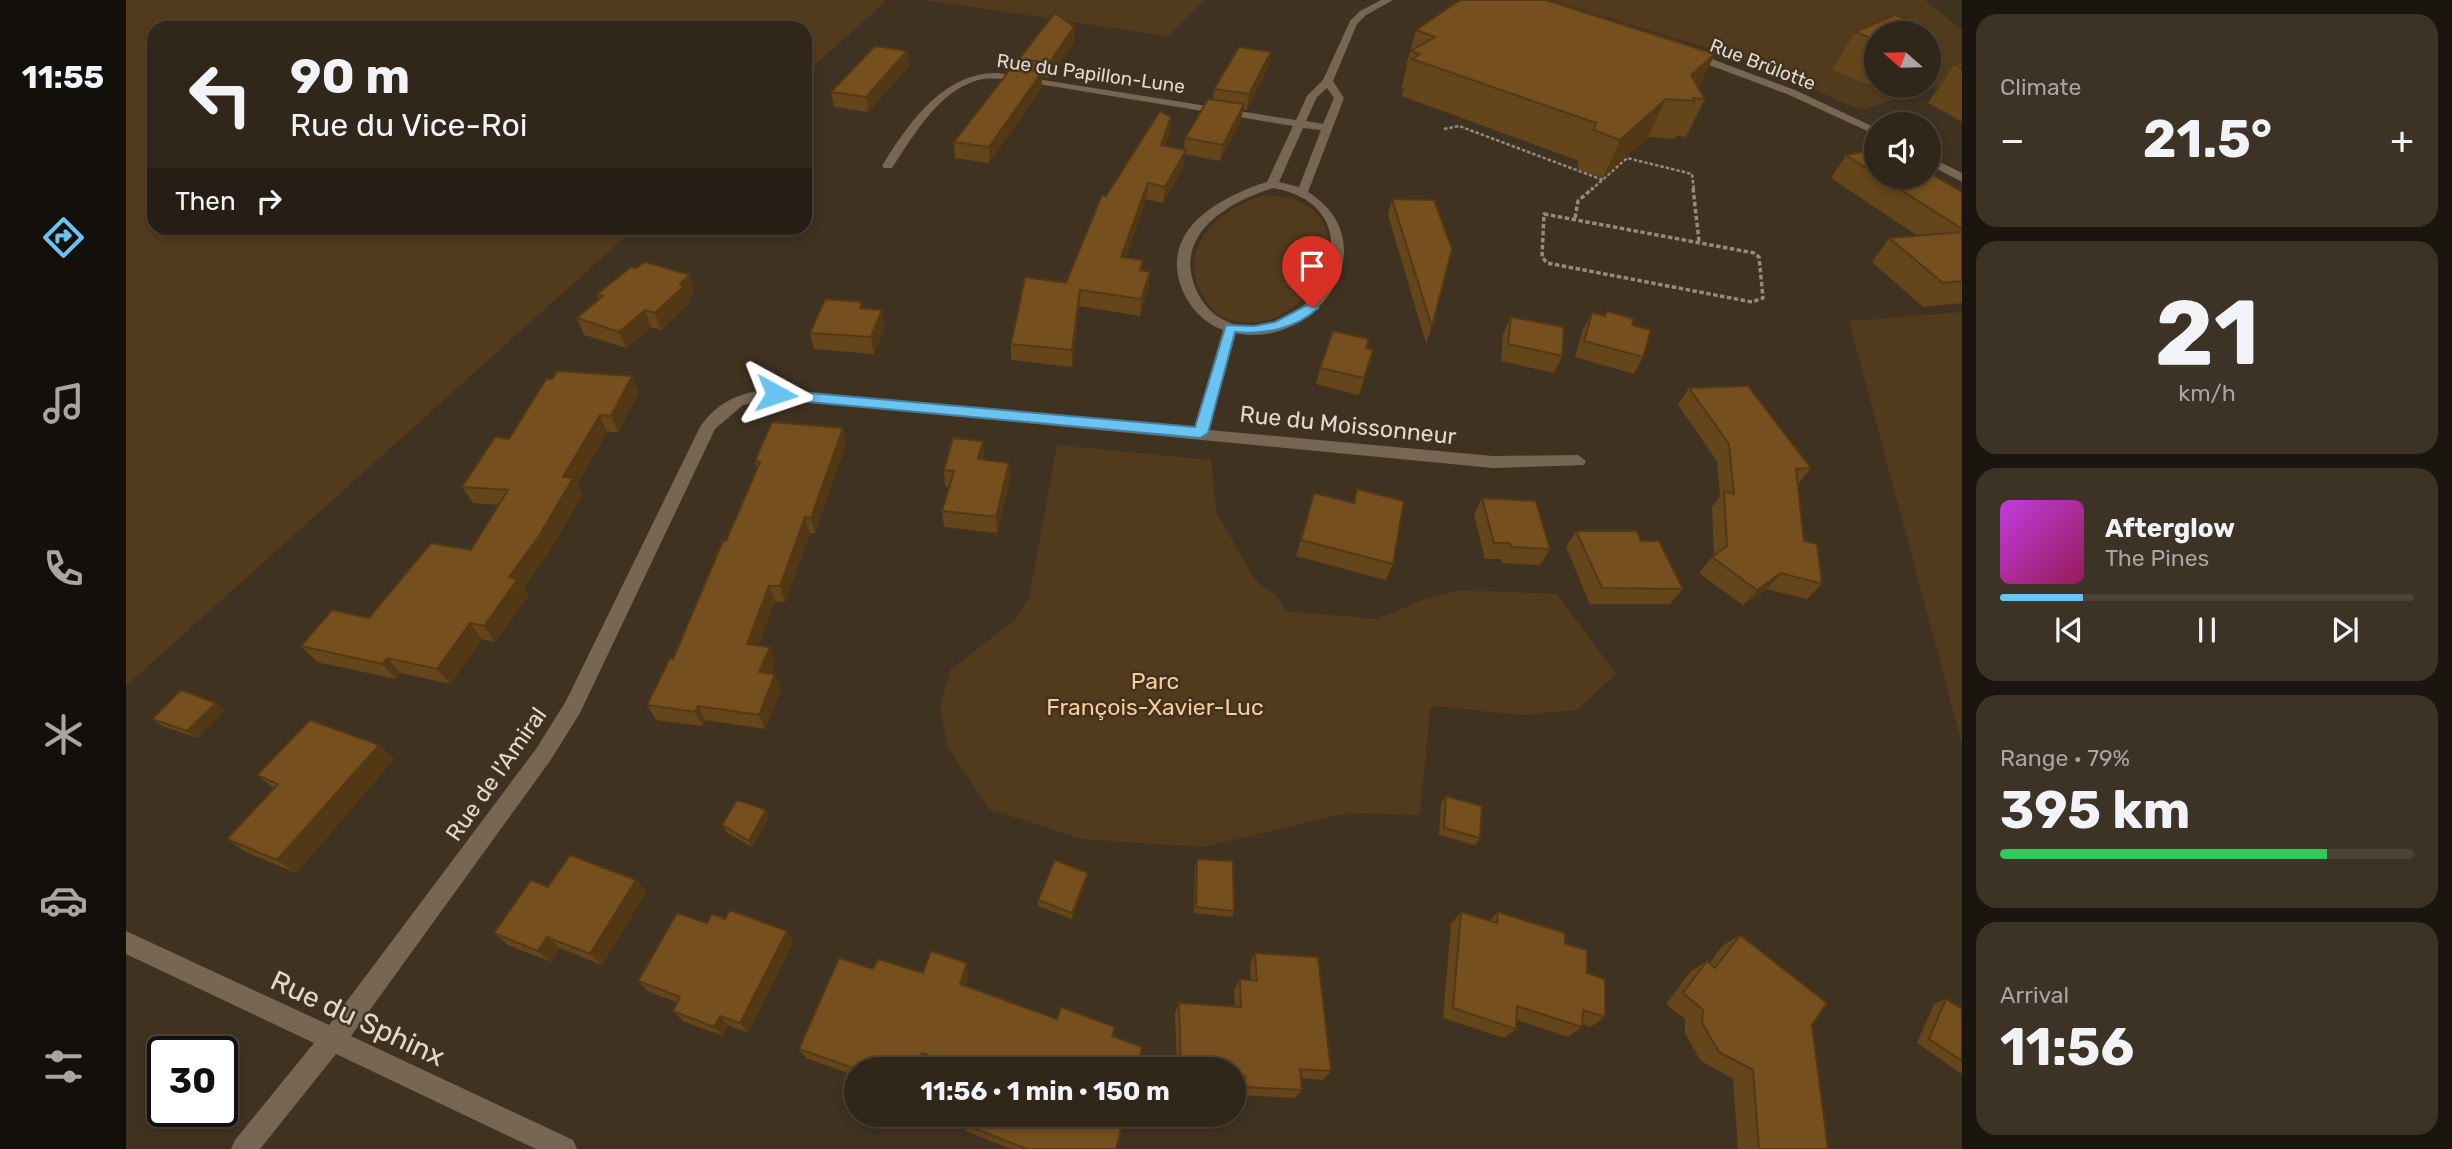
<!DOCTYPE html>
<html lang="en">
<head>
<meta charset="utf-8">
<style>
	:root { --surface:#302619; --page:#3c3226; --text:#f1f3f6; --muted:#a8a5a2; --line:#4b4338; --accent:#6bc3f2 }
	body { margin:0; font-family:Rubik,sans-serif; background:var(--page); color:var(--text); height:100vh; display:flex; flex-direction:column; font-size:26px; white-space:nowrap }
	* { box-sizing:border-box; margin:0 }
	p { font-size:23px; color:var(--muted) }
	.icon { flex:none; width:38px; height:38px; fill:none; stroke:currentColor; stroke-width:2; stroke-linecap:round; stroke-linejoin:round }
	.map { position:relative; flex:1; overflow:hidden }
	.side { display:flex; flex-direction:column; gap:14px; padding:14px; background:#1a150e; width:490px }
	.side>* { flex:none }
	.guide { position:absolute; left:21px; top:21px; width:665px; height:214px; border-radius:21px; box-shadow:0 4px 10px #0003,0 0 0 2px var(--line); background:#302619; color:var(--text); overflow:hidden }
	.needle { width:46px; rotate:290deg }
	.tools { position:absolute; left:1738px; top:21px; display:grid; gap:14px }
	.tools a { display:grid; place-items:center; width:77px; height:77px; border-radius:50%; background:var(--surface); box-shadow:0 4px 10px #0003,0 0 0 2px var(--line); font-size:35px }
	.speed { position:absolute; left:21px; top:1036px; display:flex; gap:14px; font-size:35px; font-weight:700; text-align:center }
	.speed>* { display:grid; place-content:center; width:91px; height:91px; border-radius:50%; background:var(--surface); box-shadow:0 4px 10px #0003,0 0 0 2px var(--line); line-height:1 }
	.speed .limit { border:4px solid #111; border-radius:10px; background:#fff; color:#111 }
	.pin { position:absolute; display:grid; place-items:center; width:60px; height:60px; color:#fff; margin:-72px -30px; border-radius:50% 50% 50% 0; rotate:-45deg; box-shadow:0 0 7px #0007 }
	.pin .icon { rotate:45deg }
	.me { position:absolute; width:77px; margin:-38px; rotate:95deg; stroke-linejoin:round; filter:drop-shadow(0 0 5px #0008) }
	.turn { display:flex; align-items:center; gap:24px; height:147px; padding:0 28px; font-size:32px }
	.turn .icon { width:91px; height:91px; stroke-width:2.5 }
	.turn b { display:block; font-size:49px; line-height:60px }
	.then { display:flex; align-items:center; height:66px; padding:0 28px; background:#0003; gap:14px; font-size:26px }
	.big { font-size:52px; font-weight:700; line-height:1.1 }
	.side .widget { flex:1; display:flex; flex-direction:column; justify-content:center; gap:10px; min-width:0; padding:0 24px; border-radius:21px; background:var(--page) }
	.side .dial { align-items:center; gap:0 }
	.dial b { font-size:91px; line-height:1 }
	.song { display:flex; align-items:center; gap:21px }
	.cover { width:84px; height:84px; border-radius:10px; background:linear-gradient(135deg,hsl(290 70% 55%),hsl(330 70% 35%)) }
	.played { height:7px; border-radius:4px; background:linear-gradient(90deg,var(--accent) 20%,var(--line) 20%) }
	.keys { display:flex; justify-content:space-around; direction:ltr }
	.heat { display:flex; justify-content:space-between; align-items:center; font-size:38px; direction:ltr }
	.charge { height:10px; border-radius:5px; background:linear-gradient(90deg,#34c759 79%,var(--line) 0) }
	.trip { position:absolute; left:718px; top:1057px; width:402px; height:70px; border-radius:35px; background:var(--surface); box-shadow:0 4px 10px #0003,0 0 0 2px var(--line); font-weight:700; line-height:70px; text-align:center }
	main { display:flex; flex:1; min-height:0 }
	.tabs { display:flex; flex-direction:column; width:126px; justify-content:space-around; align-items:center; background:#130f0a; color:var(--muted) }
	.tabs .icon { width:49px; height:49px }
	.tabs .current { color:var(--accent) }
	.tabs b { font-size:32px; color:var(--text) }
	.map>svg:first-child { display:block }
	.green { fill:#523a1d; fill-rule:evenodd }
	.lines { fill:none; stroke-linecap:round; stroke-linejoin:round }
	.path-far1 { stroke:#968a7d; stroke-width:2.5; stroke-dasharray:3.5 2; stroke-linecap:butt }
	.path { stroke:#968a7d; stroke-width:3.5; stroke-dasharray:4.5 2.5; stroke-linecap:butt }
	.minor { fill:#776652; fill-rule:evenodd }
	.wall { fill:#65451a }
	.shaded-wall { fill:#523815 }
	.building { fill:#75501e; stroke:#523815; stroke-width:2 }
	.route { fill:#6bc3f2; stroke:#467f9d; stroke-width:2 }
	.labels { text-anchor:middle; stroke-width:5; stroke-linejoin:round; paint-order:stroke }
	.far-street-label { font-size:19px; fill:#e2d8ce; stroke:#403221 }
	.street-label { font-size:23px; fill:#e2d8ce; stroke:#403221 }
	.park-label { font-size:23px; fill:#fbcb93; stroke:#403221 }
	.near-street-label { font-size:28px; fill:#e2d8ce; stroke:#403221 }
</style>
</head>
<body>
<main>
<nav class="tabs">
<b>11:55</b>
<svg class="icon current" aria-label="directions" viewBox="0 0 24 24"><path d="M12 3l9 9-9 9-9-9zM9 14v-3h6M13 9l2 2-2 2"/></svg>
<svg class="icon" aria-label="music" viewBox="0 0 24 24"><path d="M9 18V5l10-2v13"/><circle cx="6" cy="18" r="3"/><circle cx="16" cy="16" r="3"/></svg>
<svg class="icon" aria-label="phone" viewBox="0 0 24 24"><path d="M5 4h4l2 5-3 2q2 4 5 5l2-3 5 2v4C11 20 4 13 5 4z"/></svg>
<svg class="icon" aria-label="climate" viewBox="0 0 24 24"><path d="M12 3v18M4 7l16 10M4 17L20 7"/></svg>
<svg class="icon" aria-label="car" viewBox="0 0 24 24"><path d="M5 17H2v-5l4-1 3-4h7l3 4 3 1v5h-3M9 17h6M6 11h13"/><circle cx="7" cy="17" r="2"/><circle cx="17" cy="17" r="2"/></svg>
<svg class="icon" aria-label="filters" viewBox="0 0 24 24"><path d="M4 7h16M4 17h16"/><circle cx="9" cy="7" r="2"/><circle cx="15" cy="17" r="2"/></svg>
</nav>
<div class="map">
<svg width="1836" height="1149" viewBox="0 0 1836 1149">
	<rect width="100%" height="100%" fill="#403221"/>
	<!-- green -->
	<g class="green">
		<path d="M0 0H761L679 74V28H28V228H509L0 686Z"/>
		<path d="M798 0H1078L1042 36Z"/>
		<path d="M1425 0H1799L1836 30V79L1734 110 1629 63ZM1750 33H1802V86H1750Z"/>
		<path d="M1142 195C1154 197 1168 198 1178 204 1245 242 1161 355 1092 314 1084 308 1077 297 1073 288 1052 242 1102 203 1142 195Z"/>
		<path d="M1836 312V744L1723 321Z"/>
		<path d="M931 445 1085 460 1091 514 1130 581 1150 595 1160 611 1251 619 1299 599 1335 590 1431 594 1490 674 1451 710 1395 715 1309 706 1304 710 1294 815 1221 813 1077 847 955 839 863 809 821 746 814 704 825 669 889 620 903 598Z"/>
	</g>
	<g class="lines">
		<!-- path-far1 -->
		<g class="path-far1">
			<path d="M1318 129 1333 126 1477 180"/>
			<path d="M1465 190 1501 158 1566 174 1568 190"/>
		</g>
		<!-- path -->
		<g class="path">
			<path d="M1567 188 1573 241"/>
			<path d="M1418 214 1628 253 1633 257 1637 298 1626 302 1421 263 1416 257Z"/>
			<path d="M1449 218 1452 201 1467 188"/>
		</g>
		<!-- minor -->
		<g class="minor">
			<path d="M1255 0H1267L1240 15 1231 24 1207 81 1218 98 1182 192C1265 244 1189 351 1110 333L1083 430 1367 456 1452 455 1460 461 1458 465 1367 468 650 399 617 405 589 429 454 713 424 761 225 1036 447 1140 451 1149H410L210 1054 134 1149H105L109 1140 188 1043 0 954V931L203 1025 410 749 440 701 574 427C592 400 619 390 650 389L1068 428 1097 330C1078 323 1063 307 1056 289 1033 230 1093 197 1141 182L1167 126 888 80C876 79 861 77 849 81 811 93 786 138 766 168H758L756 166C782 124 817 72 872 73L1170 120 1181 96 1197 80 1224 21 1234 11ZM1201 88 1208 98 1197 124 1180 121 1191 97ZM1177 128 1195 130 1173 187 1153 182ZM1147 188C1266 209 1179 364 1096 319 1083 312 1074 300 1069 287 1048 233 1103 202 1147 188Z"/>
			<path d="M1559 52H1567L1669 90 1750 128V135L1661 94 1559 56Z"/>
			<path d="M1802 156 1836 173V182L1802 164Z"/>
		</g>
	</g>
	<!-- wall -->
	<g class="wall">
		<path d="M1290 30 1589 54 1572 87 1579 99 1560 137 1550 136 1549 139 1522 137 1477 178 1451 169 1453 161 1276 96 1278 89 1275 88 1281 67 1280 66Z"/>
		<path d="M1729 32 1750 33V82L1743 85 1706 70Z"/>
		<path d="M948 42 923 78 916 77V87L863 163 829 158 828 142 893 68V59Z"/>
		<path d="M781 51 783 66 742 112 708 107 705 92Z"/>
		<path d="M1145 52 1142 67 1121 110 1117 109 1115 120 1094 161 1059 154 1058 166 1037 203 1020 199 1000 258 1017 260 1016 271 1024 272 1022 288 1014 316 953 306 946 367 885 360V344L940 283 980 196 1045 117 1044 132 1039 146 1058 149 1059 138 1087 100 1088 89Z"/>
		<path d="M1836 63V122L1802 103 1829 64Z"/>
		<path d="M1750 149V177H1802L1836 192V303L1797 307 1746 262 1763 238 1792 236 1705 178 1720 155Z"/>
		<path d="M1266 199 1306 327 1300 343 1262 215Z"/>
		<path d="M569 292 562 298 564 302 535 330 525 327 500 348 458 335 451 318 473 300 471 294Z"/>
		<path d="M737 308 759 327 748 354 688 349 684 333Z"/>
		<path d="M1481 311 1506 325 1517 357 1508 374 1449 357 1457 329 1466 313 1478 316Z"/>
		<path d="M1385 317 1436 356 1428 373 1375 361 1377 334Z"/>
		<path d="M1240 348 1247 350 1233 395 1190 384 1194 368Z"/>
		<path d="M1563 388 1685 468 1672 484 1678 541 1696 584 1681 599 1641 589 1617 605 1573 573 1588 555 1586 507 1594 496 1591 461 1552 405Z"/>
		<path d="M513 392 492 432H481L451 485 456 495 423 552 398 587 403 595 369 642 356 639 324 684 275 673 270 679 191 662 175 646 243 618 345 550 373 505 347 503 336 487 383 439Z"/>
		<path d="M857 441 858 460 884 479 871 533 818 527 816 511 823 487H819L818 470Z"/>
		<path d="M720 444 689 533H684L659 602 649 601 632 646 649 662 645 674H649L655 689 639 729 579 720 577 726 530 720 521 705 547 659 600 541 631 469 629 461Z"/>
		<path d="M1231 489 1267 564 1260 580 1170 556 1188 493 1227 502Z"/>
		<path d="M1356 498 1424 549 1414 565 1376 563 1375 559H1359L1348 514Z"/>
		<path d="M1450 531 1557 589 1544 604H1464L1440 547Z"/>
		<path d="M99 710 71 738 36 726 26 719Z"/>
		<path d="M253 745 268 759 170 873 120 852 101 839 148 788 131 775Z"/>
		<path d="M1320 796 1354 838 1349 845 1313 835 1315 803Z"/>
		<path d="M643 817 626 847 600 832 596 825Z"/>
		<path d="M1071 859 1108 911 1106 917 1068 913 1069 865Z"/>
		<path d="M962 873 961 879 946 919 912 906V900Z"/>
		<path d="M510 880 520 892 476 965 434 948 425 962 382 945 368 933 422 887Z"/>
		<path d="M1335 912 1363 921 1372 912 1439 944 1461 973 1479 1017 1464 1027 1457 1024 1456 1027 1442 1037 1391 1020 1390 1029 1378 1038 1317 1018 1325 924Z"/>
		<path d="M581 923 667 942 622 1033 602 1025 597 1036 557 1021 547 1011 551 1002 523 992 512 981Z"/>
		<path d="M1614 935 1686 1025 1702 1149H1612L1607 1079 1575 1061 1559 1033V1019L1540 1004 1564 972 1581 961 1584 963 1596 946Z"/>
		<path d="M1129 953 1205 1071 1197 1080 1175 1078 1176 1090 1169 1098 1114 1095 1113 1085 1108 1084V1069H1051L1049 1013 1053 1003 1109 1007 1108 990 1114 979 1125 980 1124 964Z"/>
		<path d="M747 969 797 973 843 974 839 986 931 1019 987 1037 1011 1069H820L799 1062 730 1069V1076L680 1058 673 1049Z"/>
		<path d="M1820 999 1836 1009V1074L1791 1043 1808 1004Z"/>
		<path d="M837 1124 990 1149H885L840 1131Z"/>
	</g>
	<!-- shaded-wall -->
	<g class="shaded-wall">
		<path d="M948 27V42L923 78V63Z"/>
		<path d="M781 51 783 66 742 112 740 97Z"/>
		<path d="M1145 52 1142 67 1121 110 1123 94Z"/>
		<path d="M1589 54 1571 91 1565 75Z"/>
		<path d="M916 72V87L863 163V147Z"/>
		<path d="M1750 74V82L1743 85Z"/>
		<path d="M1540 99 1522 137 1477 178 1494 140Z"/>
		<path d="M1118 104 1115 120 1094 161 1097 145Z"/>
		<path d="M1045 117 1044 132 1034 161 1035 145Z"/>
		<path d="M1060 150 1058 166 1037 203 1039 187Z"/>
		<path d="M1022 183 1020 199 994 274 995 257Z"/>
		<path d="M1024 272 1022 288 1014 316 1015 299Z"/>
		<path d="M564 275 569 292 562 298 564 302 535 330 529 313 554 284Z"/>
		<path d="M954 290 953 306 946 367V350Z"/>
		<path d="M519 310 525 327 500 348 493 332Z"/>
		<path d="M756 310 759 327 748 354 745 337Z"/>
		<path d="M506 376 513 392 492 432 485 416Z"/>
		<path d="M474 415 481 432 451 485 456 495 423 552 398 587 403 595 369 642 358 626 437 477Z"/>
		<path d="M717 428 720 444 689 533 685 518Z"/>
		<path d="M857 441 858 458 853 476 852 459Z"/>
		<path d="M883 463 884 479 871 533 870 517Z"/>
		<path d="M679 517 684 533 659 602 654 586Z"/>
		<path d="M1655 573 1641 589 1617 605 1631 590Z"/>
		<path d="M643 586 649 601 627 659 621 644Z"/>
		<path d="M344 623 356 639 324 684 311 669Z"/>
		<path d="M644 647 649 662 639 687 633 672Z"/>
		<path d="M261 658 275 673 270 679 256 664Z"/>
		<path d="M649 674 655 689 639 729 633 715Z"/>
		<path d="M90 703 99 710 71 738 61 731Z"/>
		<path d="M572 706 579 720 577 726 569 712Z"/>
		<path d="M253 745 268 759 170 873 151 860Z"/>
		<path d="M640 810 643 817 626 847 623 841Z"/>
		<path d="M962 873 961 879 946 919V913Z"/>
		<path d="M510 880 520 892 476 965 464 954Z"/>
		<path d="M661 931 667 942 622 1033 614 1023Z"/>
		<path d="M421 937 434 948 425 962 412 951Z"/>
		<path d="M841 963 843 974 836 995 834 984Z"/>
		<path d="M594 1016 602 1025 597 1036 588 1027Z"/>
		<path d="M796 1053 799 1062 796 1069H790Z"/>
	</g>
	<!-- building -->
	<g class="building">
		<path d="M1334 0H1420L1589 54 1565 75 1579 99 1567 98 1568 101 1540 99 1494 140 1468 130 1470 123 1286 59 1294 54 1285 51 1309 37 1290 30Z"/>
		<path d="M929 13 948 27 923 63 893 59Z"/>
		<path d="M1769 15 1807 29 1797 33H1750V40L1729 32Z"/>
		<path d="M749 46 781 51 740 97 705 92Z"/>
		<path d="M1113 47 1145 52 1123 94 1088 89Z"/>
		<path d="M1836 63V68L1829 64Z"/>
		<path d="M886 67 916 72 863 147 828 142Z"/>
		<path d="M1082 99 1118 104 1097 145 1059 138Z"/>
		<path d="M1034 111 1045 117 1035 145 1060 150 1039 187 1022 183 995 257 1017 260 1014 270 1024 272 1015 299 954 290 946 350 885 344 899 277 940 283 976 195 980 196Z"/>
		<path d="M1750 149V174L1720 155Z"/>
		<path d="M1802 172 1836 192V229L1755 177H1802Z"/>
		<path d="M1266 199 1308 200 1326 249 1306 327Z"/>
		<path d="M1836 232V281L1817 283 1763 238Z"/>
		<path d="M519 262 564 275 554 284 558 286 529 313 519 310 493 332 451 318 477 296 471 294 505 267 510 268Z"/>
		<path d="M699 299 736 302 734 308 756 310 745 337 684 333Z"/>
		<path d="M1481 311 1508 319 1506 325 1525 330 1517 357 1458 341 1466 313 1479 316Z"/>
		<path d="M1385 317 1438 327 1436 356 1382 344Z"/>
		<path d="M1207 331 1243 339 1240 348 1247 350 1238 378 1194 368Z"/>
		<path d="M431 371 506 376 485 416 474 415 437 477 447 478 413 536 383 577 392 579 358 626 344 623 311 669 261 658 256 664 175 646 206 610 243 618 305 543 345 550 382 490 336 487 369 437 383 439 420 379H426Z"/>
		<path d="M1622 386 1685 468 1670 469 1678 541 1691 544 1696 584 1655 573 1631 590 1586 557 1601 546 1598 491 1608 494 1603 444 1563 388Z"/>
		<path d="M646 422 717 428 685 518 679 517 654 586H643L621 644 644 647 633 672 649 674 633 715 572 706 569 712 521 705 544 658 547 659 597 541H600L634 462 629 461Z"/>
		<path d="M827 438 857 441 852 459 883 463 870 517 816 511 828 471 818 470Z"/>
		<path d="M1231 489 1278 501 1267 564 1175 540 1188 493 1228 503Z"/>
		<path d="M1356 498 1410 501 1424 549 1385 547 1384 543H1368Z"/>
		<path d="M1450 531H1511L1515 541H1533L1557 589 1476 588Z"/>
		<path d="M55 690 90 703 61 731 26 719Z"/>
		<path d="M184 720 253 745 151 860 101 839 152 784 131 775Z"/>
		<path d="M1320 796 1356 806 1354 838 1318 828Z"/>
		<path d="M611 800 640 810 623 841 596 825Z"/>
		<path d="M444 855 510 880 464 954 421 937 412 951 368 933 405 880 422 887Z"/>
		<path d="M1071 859 1107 861 1108 911 1070 907Z"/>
		<path d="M929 860 962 873 946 913 912 900Z"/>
		<path d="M604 910 661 931 614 1023 594 1016 588 1027 547 1011 554 997 512 981 551 913 581 923 586 914 599 919Z"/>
		<path d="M1335 912 1371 923 1372 912 1439 933V944L1461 950V973L1479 979V1017L1457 1010 1456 1027 1391 1006 1390 1029 1327 1008Z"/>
		<path d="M1614 935 1701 1003 1686 1025 1702 1149H1633L1627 1070 1593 1052 1576 1023 1577 1010 1557 993 1581 961 1589 968Z"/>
		<path d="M805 951 841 963 834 984 931 1019 935 1007 989 1027 986 1036 1016 1047 1011 1069H843L796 1053 790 1069H730L673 1049 713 958 747 969 752 959 797 973Z"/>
		<path d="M1129 953 1192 957 1205 1071 1174 1069 1176 1090 1119 1087V1076H1108V1069H1055L1053 1003 1115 1007 1114 979 1131 981Z"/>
		<path d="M1820 999 1836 1009V1061L1803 1039Z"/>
		<path d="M840 1115H999L990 1149H901L837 1124Z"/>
	</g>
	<!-- route -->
	<path class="route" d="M1181 305 1192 308C1170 329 1138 335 1109 332L1082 433 1074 438 650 399 643 394 650 390 1069 427 1100 325 1128 326 1149 322Z"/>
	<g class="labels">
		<!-- far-street labels -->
		<g class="far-street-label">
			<text transform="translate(1637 64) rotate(21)" y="7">Rue Brûlotte</text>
			<text transform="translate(965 73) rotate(8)" y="7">Rue du Papillon-Lune</text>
		</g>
		<!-- street labels -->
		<g class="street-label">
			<text transform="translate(1222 425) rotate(6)" y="8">Rue du Moissonneur</text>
			<text transform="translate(370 774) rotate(-55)" y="8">Rue de l'Amiral</text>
		</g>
		<!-- park labels -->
		<g class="park-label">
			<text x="1029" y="689">Parc<tspan x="1029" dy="26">François-Xavier-Luc</tspan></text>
		</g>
		<!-- near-street labels -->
		<g class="near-street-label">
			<text transform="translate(232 1018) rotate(25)" y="10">Rue du Sphinx</text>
		</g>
	</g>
</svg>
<div class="tools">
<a><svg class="needle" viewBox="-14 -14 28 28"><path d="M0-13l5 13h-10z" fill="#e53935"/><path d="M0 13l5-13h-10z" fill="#a8a5a2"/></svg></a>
<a><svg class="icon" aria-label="sound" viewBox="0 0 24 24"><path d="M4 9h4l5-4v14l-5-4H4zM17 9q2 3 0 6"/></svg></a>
</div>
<div class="speed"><div class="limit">30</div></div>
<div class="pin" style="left:1186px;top:308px;background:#d93025"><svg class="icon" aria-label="arrive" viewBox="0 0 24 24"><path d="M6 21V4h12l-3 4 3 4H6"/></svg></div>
<svg class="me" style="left:650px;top:394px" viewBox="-20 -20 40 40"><path d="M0-17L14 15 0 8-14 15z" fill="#6bc3f2" stroke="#fff" stroke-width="4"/></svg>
<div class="trip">11:56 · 1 min · 150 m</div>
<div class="guide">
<div class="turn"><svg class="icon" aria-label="left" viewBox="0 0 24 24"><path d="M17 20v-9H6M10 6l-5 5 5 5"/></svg><div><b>90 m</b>Rue du Vice-Roi</div></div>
<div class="then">Then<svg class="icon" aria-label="right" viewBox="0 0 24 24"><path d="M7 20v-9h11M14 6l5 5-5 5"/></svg></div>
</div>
</div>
<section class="side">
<div class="widget"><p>Climate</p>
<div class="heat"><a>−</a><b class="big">21.5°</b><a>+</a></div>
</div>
<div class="widget dial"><b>21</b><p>km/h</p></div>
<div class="widget">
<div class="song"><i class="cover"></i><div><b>Afterglow</b><p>The Pines</p></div></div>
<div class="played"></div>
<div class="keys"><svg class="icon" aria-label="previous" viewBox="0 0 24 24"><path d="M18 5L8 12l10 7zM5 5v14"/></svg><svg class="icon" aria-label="pause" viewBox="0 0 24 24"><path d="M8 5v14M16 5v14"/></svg><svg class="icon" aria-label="next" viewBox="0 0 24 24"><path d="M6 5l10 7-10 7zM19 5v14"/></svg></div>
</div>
<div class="widget"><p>Range · 79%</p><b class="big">395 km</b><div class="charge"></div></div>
<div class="widget"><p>Arrival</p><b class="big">11:56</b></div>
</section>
</main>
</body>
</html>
